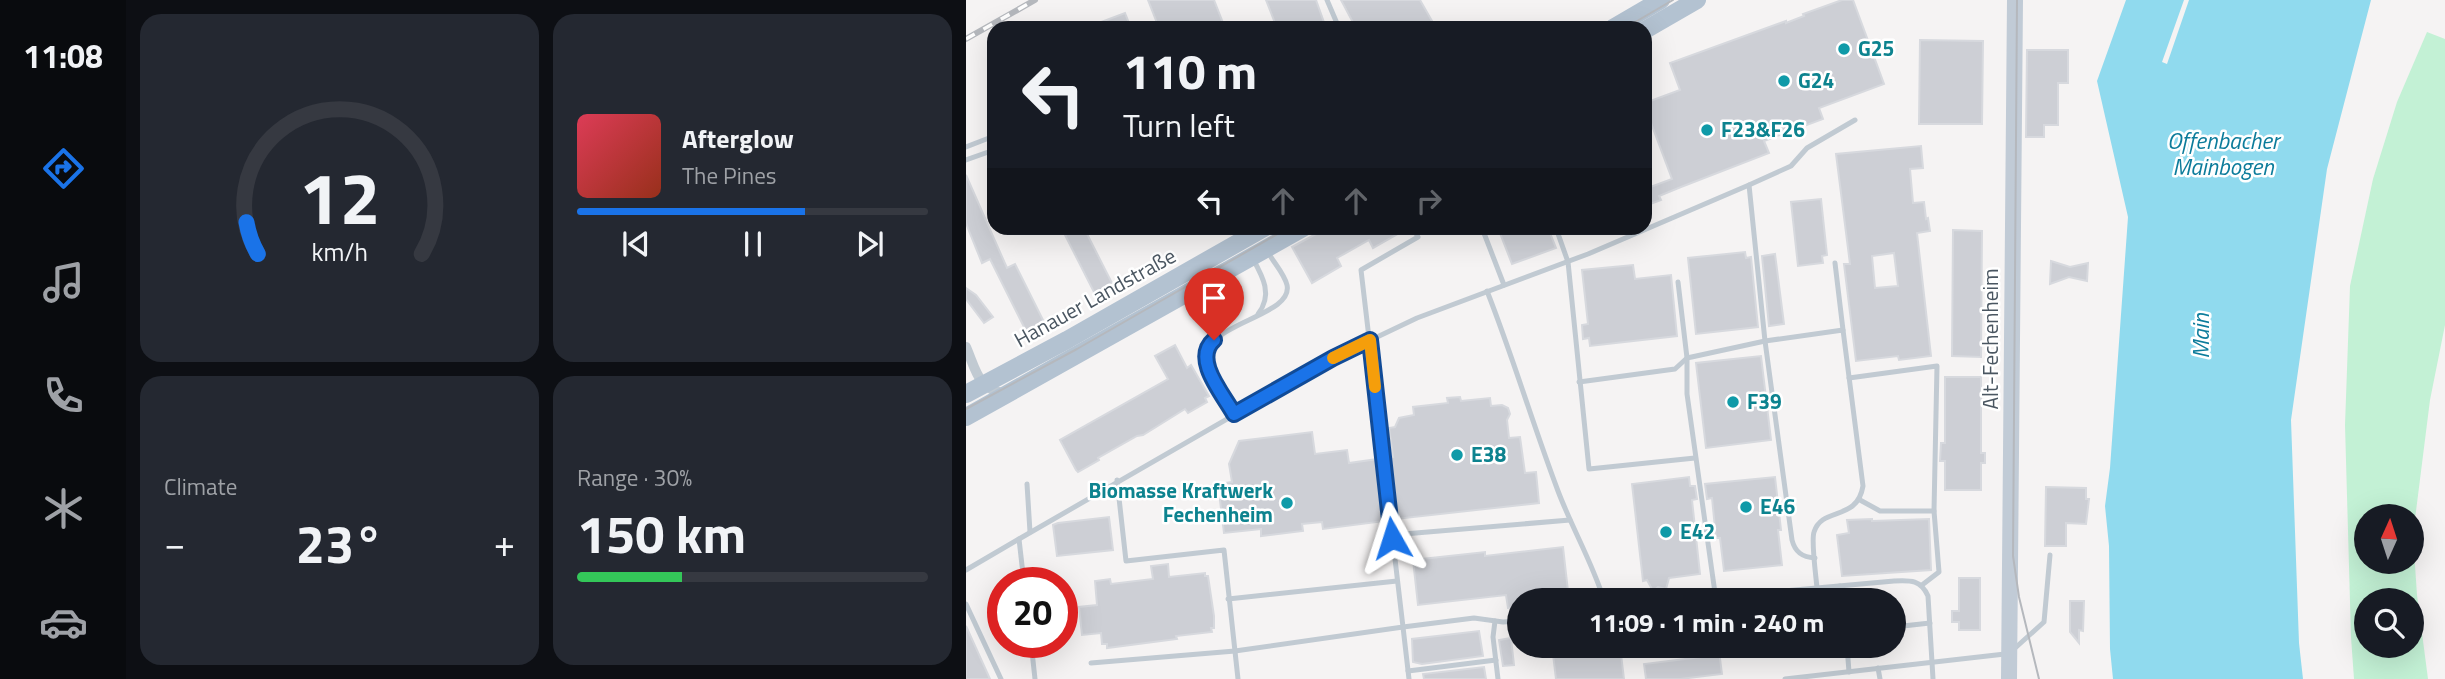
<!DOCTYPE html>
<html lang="en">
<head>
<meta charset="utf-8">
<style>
	:root { --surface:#171b24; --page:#242831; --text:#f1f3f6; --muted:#9ea1a6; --line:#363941; --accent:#1a73e8 }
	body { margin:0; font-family:"Titillium Web",sans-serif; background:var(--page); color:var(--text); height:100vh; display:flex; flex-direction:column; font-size:26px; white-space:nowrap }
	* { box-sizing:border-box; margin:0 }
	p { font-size:23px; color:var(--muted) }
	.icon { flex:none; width:38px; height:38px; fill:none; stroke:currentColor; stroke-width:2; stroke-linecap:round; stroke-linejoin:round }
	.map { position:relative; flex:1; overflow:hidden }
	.details { display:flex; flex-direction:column; gap:14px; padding:14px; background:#0d0f14; width:840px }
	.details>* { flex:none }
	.hud { position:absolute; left:21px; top:21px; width:665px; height:214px; border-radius:21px; box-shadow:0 7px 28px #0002; background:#171b24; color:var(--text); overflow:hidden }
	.needle { width:46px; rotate:3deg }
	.buttons { position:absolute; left:1388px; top:504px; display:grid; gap:14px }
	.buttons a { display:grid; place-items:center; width:70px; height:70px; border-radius:50%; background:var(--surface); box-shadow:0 7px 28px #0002; font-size:35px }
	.speed { position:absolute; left:21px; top:567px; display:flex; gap:14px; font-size:35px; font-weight:700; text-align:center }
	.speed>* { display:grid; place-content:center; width:91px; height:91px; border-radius:50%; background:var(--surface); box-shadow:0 7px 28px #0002; line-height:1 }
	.speed .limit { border:10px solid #d22; background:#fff; color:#111 }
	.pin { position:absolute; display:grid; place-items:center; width:60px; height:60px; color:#fff; margin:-72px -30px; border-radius:50% 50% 50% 0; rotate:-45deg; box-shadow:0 0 7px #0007 }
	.pin .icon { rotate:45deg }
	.me { position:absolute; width:77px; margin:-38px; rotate:354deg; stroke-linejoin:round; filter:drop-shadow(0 0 5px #0008) }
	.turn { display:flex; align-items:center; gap:24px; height:147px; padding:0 21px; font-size:32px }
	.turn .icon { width:91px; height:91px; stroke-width:2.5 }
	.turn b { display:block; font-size:49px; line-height:60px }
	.lanes { display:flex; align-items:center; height:66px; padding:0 21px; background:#0003; justify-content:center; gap:35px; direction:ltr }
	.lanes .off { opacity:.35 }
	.big { font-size:52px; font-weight:700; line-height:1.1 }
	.details .tile { flex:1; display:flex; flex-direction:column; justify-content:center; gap:10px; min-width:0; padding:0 24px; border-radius:21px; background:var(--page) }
	.details .dial { align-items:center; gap:0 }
	.dial svg { height:182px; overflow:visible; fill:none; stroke:var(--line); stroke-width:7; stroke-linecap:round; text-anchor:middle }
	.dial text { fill:var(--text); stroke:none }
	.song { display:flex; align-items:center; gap:21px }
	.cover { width:84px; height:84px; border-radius:10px; background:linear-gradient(135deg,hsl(350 70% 55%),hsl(10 70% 35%)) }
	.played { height:7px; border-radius:4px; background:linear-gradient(90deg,var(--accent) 65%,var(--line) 65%) }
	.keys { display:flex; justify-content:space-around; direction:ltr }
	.heat { display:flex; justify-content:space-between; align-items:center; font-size:38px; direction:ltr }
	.charge { height:10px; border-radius:5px; background:linear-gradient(90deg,#34c759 30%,var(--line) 0) }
	.details .tiles { flex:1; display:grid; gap:14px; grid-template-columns:repeat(2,1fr) }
	.trip { position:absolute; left:541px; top:588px; width:399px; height:70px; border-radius:35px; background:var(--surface); box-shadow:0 7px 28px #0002; font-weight:700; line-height:70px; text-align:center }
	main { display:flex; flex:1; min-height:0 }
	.dock { display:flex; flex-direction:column; width:126px; justify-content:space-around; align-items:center; background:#090b0e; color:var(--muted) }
	.dock .icon { width:49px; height:49px }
	.dock .on { color:var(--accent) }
	.dock b { font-size:32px; color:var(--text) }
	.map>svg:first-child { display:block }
	.green { fill:#c3f1d5; fill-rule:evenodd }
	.water { fill:#90daee }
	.building { fill:#cdcfd5; stroke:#d7d9de; stroke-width:2; fill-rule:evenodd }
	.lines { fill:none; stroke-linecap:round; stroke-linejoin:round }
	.lane { stroke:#c1cad2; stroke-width:5 }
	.street { stroke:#c1cad2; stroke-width:10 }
	.secondary { stroke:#c1cbd6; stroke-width:16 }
	.primary { stroke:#b3c2d1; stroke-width:18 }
	.tram { stroke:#b5b8bd; stroke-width:2 }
	.rail-casing { stroke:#b5b8bd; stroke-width:6 }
	.rail { stroke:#fff; stroke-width:3.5; stroke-dasharray:10; stroke-linecap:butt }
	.route-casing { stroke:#114b97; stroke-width:18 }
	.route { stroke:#1a73e8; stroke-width:12 }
	.slow { stroke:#f59e0b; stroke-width:12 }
	.culture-dot { fill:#0f9aa8; stroke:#fff; stroke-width:2.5 }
	.labels { text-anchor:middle; stroke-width:5; stroke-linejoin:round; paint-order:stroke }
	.culture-label { font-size:21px; font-weight:bold; fill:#0d838f; stroke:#fff; text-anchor:start }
	.street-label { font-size:21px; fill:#4a5661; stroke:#fff }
	.water-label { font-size:23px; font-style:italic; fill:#0c7c9b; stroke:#fff }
</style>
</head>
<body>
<main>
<nav class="dock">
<b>11:08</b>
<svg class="icon on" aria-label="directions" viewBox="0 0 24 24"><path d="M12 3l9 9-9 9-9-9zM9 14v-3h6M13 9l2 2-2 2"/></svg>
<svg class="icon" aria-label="music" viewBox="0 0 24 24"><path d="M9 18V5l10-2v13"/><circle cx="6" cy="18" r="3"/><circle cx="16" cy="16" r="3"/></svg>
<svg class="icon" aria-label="phone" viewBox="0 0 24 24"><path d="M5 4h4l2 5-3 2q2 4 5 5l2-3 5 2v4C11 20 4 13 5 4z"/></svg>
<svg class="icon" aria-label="climate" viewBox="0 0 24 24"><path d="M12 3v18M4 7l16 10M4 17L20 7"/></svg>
<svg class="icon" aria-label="car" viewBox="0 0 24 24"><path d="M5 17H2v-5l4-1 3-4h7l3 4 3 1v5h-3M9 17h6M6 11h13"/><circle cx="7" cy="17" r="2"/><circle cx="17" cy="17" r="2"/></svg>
</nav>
<section class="details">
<div class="tiles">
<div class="tile dial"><svg viewBox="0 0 100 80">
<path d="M14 69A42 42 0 1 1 86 69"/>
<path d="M14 69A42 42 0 0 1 9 55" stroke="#1a73e8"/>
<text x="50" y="56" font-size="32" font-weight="700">12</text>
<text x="50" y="72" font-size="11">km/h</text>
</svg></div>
<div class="tile">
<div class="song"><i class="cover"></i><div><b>Afterglow</b><p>The Pines</p></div></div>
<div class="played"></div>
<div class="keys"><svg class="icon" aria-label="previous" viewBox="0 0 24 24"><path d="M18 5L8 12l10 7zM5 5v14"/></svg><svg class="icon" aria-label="pause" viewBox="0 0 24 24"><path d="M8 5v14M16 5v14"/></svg><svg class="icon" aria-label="next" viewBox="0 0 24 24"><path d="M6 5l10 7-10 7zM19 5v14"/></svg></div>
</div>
<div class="tile"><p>Climate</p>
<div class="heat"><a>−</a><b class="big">23°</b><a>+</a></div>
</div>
<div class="tile"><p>Range · 30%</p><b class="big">150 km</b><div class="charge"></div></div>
</div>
</section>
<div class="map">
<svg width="1479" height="679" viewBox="0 0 1479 679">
	<rect width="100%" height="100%" fill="#f5f3f3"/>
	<!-- green -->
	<path class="green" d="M1461 32 1479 39V325L1464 400 1447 535 1451 595 1462 679H1388L1385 637 1379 425 1384 286 1407 179 1431 102ZM1400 516H1446V562H1400ZM1400 600H1446V646H1400Z"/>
	<!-- water -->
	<path class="water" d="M1160 0H1218L1196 62 1201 64 1223 0H1405L1361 169 1325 420 1333 643 1337 679H1147L1144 649 1143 546 1139 506 1144 468 1162 217 1131 81Z"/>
	<!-- building -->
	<g class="building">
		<path d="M182 0H248L259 28H193Z"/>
		<path d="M300 0H350L360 28H311Z"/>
		<path d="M375 0H454L470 28H390Z"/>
		<path d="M876 0H887L918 84 853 108 857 119 798 141 803 153 715 187 693 196 695 200 679 206V189L706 179 679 107V103L714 90 704 63 820 21V23L838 16 837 14Z"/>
		<path d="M159 13 165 28H122V27Z"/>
		<path d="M954 40 1017 41 1016 124H953Z"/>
		<path d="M1061 50H1102V83H1092V125H1078V137H1060Z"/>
		<path d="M955 146 957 168 944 169 947 203 958 202 960 219 962 218 964 231 951 233 965 356 933 360 932 356 890 361 878 264H884L870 154ZM928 253 932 286 909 288 906 256Z"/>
		<path d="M0 175 41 268 49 264 80 326 62 335 24 259 16 263 3 231 0 223Z"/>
		<path d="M855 199 861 255 856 256 857 263 832 266 825 202Z"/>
		<path d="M113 228H118L149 289 131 298 99 235Z"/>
		<path d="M361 228H442L407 248 403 240 371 258 375 266 346 283 326 247Z"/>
		<path d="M532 228H582L590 248 546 264Z"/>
		<path d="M987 230 1016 231 1015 357 986 356Z"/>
		<path d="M779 252 780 258 785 257 792 327 730 334 722 258Z"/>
		<path d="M809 254 818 324 803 326 796 256Z"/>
		<path d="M1085 261 1104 267 1122 263 1121 281 1103 277 1084 284Z"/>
		<path d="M667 265 669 279 705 275 711 336 624 346 623 338 617 339 616 325 622 324 616 270Z"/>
		<path d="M0 288 10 295 27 317 18 323 0 299Z"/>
		<path d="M209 345 221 368 225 365 243 396 239 398 241 402 222 413 219 409 177 435 171 436 132 458 133 460 112 472 110 470 94 440 202 379 189 356Z"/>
		<path d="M795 356 805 440 740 448 730 363Z"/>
		<path d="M979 377H1015V453H1019V463H1015V490H979V461H974L975 443H979Z"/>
		<path d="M494 397 495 401 524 398 525 406 536 405 542 408 544 414 541 420 543 438 554 437 559 473 570 472 573 503 430 519 422 458 427 457 423 428 429 427 433 418 448 415 447 407 482 403 481 398Z"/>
		<path d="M346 432 349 454 381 450 383 463 412 459 419 521 357 529 356 522 336 524 337 531 295 536V529L258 533 252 484 266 482 263 464 273 441Z"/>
		<path d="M723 477 724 486H729L731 499 726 500 734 574 703 578 700 589 692 587 687 591 681 580 677 581 666 484Z"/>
		<path d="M809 477 815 530H812L816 565 758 571 754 538H750L746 498 741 499 739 484Z"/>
		<path d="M1080 487 1120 488V499H1123L1120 524 1100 523V546H1079Z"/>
		<path d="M143 517 147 550 91 556 87 525 92 523Z"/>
		<path d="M906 519V521L963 519 965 570 876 576 871 535 883 533 881 520Z"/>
		<path d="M597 547 603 600H553V607L542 608 540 595 452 605 447 560 519 552V556Z"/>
		<path d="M202 564 203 577 239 573V576H242L248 616V628H245L246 632 210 636 211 639 141 648V644H136L135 633 116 635 113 607 131 605 129 581 144 579 145 584 187 579 185 566Z"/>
		<path d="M993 578H1014V630H993V622H986V611H993Z"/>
		<path d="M1104 601H1118L1117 631 1113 630V643L1104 632Z"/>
		<path d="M0 626 24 679H0Z"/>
		<path d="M513 631 517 656 456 664 447 662 446 639Z"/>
		<path d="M545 638 548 665 537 666 533 640Z"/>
		<path d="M586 646H654L658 679H590Z"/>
		<path d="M749 647 753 651 756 674 714 679H680L678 664 735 657 737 648Z"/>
		<path d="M518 667 520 679H458L457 674Z"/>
	</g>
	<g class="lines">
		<!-- lane -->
		<g class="lane">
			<path d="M361 0 373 28"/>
			<path d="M0 147 23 138"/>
			<path d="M0 160 28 150"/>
			<path d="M783 185 799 341 826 540C829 552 836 557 849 558"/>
			<path d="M516 228 538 285"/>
			<path d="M590 228 602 262 623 469 729 458"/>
			<path d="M287 259C297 277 307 295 292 314"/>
			<path d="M869 263 877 330"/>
			<path d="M712 282 721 358V394L750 600"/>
			<path d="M521 291C547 357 567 425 592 491 606 528 626 562 638 600"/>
			<path d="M883 378 971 366 968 511 973 572 956 585"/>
			<path d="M613 382 709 369 721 358 799 341 877 330 897 486C891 522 856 506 848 532 845 541 850 576 851 588"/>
			<path d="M268 414C260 399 242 376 240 361 235 323 328 317 321 285 318 273 307 262 302 252"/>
			<path d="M151 480 160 561 258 550 272 679"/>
			<path d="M61 484 64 532"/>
			<path d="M894 500 914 511H968"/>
			<path d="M426 535 604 520"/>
			<path d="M53 539 367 358 451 318 622 254 783 185 825 166 841 148 889 120"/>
			<path d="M0 570 53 539 58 583"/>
			<path d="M874 586 876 600"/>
			<path d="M262 599 431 581"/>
			<path d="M717 600 928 581C945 580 955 580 962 596L967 679"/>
			<path d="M0 604 35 679"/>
			<path d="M529 621 527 637 532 679"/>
			<path d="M928 627 964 623"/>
			<path d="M65 642 69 679"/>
			<path d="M754 646H764"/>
			<path d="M881 646 883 672"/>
			<path d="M1048 649 1078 622 1084 555"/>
			<path d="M125 663 269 651 437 627 395 270 452 237 447 228"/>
			<path d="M912 668 914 679"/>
			<path d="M442 671 530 660"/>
			<path d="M443 679 437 627 508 618 537 622 553 621"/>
			<path d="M819 679 1039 654"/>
		</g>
		<!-- street -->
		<path class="street" d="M0 347C10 370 12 391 40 393"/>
		<!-- secondary -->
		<path class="secondary" d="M1043 679 1049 0"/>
		<!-- primary -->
		<g class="primary">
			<path d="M647 28 695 0"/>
			<path d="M679 30 731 0"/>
			<path d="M0 394 101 340 298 228"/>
			<path d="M0 417 337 228"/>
		</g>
		<!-- tram -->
		<g class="tram">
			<path d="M1051 0 1047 556 1053 597 1073 679"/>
			<path d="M659 28 707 0"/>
			<path d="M0 409 111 349 322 228"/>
		</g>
		<defs>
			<path id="rail" d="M0 39 69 0"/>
		</defs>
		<!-- rail casing -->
		<use href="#rail" class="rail-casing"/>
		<!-- rail -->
		<use href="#rail" class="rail"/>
	</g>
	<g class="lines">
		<defs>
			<path id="route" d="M248 340C226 359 257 394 268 414L367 358 404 340 426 538"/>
		</defs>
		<!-- route casing -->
		<use href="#route" class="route-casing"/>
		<!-- route -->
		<use href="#route" class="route"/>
		<!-- slow -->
		<path class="slow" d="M367 358 404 340 409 387"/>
	</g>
	<!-- markers -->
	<g class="culture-dot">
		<circle cx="878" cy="49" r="7"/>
		<circle cx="818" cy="81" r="7"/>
		<circle cx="741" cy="130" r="7"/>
		<circle cx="767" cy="402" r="7"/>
		<circle cx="491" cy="455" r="7"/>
		<circle cx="321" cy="503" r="7"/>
		<circle cx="780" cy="507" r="7"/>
		<circle cx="700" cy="532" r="7"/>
	</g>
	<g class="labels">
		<!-- culture labels -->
		<g class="culture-label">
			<text x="892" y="56">G25</text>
			<text x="832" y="88">G24</text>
			<text x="755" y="137">F23&amp;F26</text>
			<text x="781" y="409">F39</text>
			<text x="505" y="462">E38</text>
			<text x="307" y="498" text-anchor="end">Biomasse Kraftwerk<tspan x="307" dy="24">Fechenheim</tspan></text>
			<text x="794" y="514">E46</text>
			<text x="714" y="539">E42</text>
		</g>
		<!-- street labels -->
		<g class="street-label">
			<text transform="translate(129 298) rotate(-29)" y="7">Hanauer Landstraße</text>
			<text transform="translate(1025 339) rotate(-90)" y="7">Alt-Fechenheim</text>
		</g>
		<!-- water labels -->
		<g class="water-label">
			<text x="1257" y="149">Offenbacher<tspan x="1257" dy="26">Mainbogen</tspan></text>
			<text transform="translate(1235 336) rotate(-90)" y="8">Main</text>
		</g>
	</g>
</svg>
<div class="buttons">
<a><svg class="needle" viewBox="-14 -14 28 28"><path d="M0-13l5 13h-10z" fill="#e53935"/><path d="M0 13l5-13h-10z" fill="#9ea1a6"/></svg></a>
<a><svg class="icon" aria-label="search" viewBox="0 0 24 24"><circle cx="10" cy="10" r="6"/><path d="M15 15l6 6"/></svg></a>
</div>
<div class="speed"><div class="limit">20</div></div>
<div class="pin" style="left:248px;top:340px;background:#d93025"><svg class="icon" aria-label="arrive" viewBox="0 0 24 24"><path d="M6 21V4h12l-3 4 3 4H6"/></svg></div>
<svg class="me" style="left:426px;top:538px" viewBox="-20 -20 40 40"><path d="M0-17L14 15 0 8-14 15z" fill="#1a73e8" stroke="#fff" stroke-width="4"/></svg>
<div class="trip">11:09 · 1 min · 240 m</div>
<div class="hud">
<div class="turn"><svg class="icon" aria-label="left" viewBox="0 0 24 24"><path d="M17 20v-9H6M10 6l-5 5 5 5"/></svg><div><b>110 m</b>Turn left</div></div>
<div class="lanes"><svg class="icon" aria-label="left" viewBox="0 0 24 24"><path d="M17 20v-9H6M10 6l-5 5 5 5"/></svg><svg class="icon off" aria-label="ahead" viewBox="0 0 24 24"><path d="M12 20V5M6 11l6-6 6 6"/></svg><svg class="icon off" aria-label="ahead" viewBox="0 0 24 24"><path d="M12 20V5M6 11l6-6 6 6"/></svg><svg class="icon off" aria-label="right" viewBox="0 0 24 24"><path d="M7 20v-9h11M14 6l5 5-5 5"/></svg></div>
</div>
</div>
</main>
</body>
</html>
